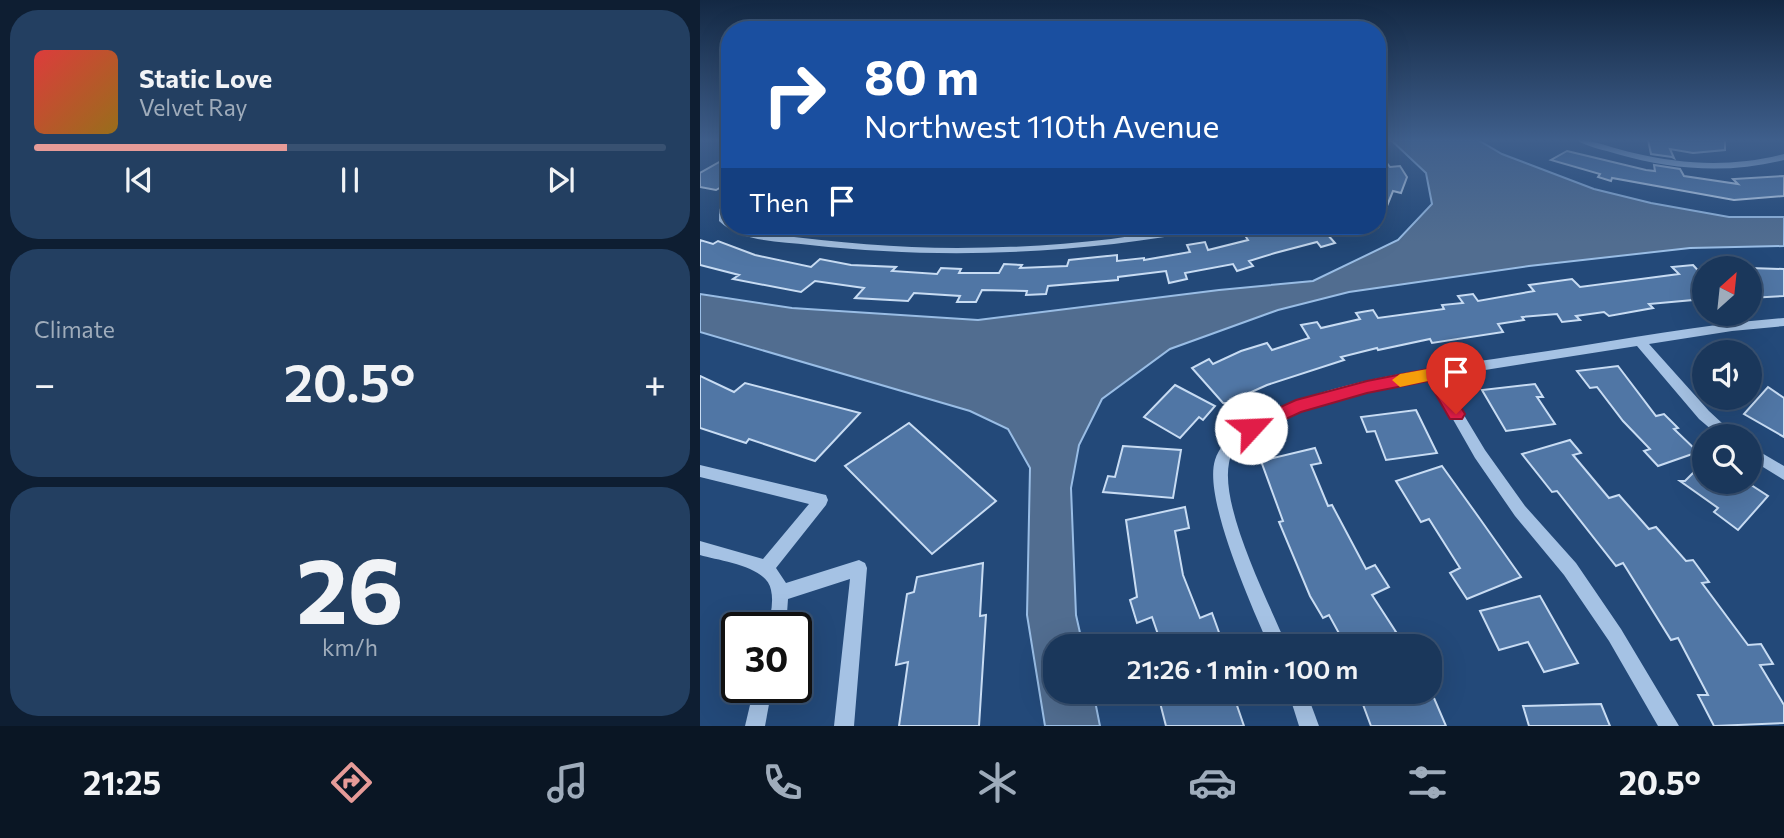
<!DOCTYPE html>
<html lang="en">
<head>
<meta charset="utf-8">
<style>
	:root { --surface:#1a375b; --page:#233f61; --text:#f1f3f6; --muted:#9facbb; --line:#385171; --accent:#e69b98 }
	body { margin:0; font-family:Commissioner,sans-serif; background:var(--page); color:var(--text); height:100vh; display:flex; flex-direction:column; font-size:26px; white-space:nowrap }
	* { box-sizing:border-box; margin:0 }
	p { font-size:23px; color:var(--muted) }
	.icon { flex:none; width:38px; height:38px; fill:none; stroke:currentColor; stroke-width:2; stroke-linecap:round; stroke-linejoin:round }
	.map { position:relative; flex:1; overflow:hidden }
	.side { display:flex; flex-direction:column; gap:10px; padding:10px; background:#0e1e32; width:700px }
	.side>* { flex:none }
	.guide { position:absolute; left:21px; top:21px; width:665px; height:214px; border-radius:28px; box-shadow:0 7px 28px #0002,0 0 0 2px var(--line); background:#1a4fa0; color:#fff; overflow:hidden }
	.needle { width:46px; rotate:27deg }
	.buttons { position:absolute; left:992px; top:256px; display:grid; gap:14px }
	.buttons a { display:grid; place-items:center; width:70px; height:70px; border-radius:50%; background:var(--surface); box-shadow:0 7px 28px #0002,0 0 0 2px var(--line); font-size:35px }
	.speed { position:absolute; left:21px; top:612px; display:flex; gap:14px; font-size:35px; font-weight:700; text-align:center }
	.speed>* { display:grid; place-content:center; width:91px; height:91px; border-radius:50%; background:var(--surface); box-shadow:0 7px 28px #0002,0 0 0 2px var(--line); line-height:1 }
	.speed .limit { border:4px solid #111; border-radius:10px; background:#fff; color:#111 }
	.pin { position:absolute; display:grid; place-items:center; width:60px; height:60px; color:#fff; margin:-72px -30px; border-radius:50% 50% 50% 0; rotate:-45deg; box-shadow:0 0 7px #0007 }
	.pin .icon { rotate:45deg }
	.me { position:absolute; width:77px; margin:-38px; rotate:65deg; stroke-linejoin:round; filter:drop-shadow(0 0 5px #0008) }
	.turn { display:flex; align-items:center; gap:24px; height:147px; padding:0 28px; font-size:32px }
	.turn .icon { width:91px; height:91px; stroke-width:2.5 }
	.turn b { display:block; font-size:49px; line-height:60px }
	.then { display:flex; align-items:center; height:66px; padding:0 28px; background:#0003; gap:14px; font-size:26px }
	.big { font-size:52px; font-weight:600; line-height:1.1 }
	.side .card { flex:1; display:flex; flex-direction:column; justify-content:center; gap:10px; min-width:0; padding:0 24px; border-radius:28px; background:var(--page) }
	.side .dial { align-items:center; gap:0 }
	.dial b { font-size:91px; line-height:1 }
	.song { display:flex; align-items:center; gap:21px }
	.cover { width:84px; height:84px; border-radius:10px; background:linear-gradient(135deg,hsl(0 70% 55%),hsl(40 70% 35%)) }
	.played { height:7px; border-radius:4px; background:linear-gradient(90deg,var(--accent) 40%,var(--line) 40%) }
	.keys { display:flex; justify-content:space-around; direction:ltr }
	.heat { display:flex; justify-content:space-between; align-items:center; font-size:38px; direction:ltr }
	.trip { position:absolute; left:343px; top:634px; width:399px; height:70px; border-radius:28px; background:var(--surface); box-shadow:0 7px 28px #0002,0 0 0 2px var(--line); font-weight:600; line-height:70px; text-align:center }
	.tabs { display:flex; height:112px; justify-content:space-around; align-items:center; background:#0a1624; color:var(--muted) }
	.tabs .icon { width:49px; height:49px }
	.tabs .current { color:var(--accent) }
	.tabs b { font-size:32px; color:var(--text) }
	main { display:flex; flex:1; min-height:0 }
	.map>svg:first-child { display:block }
	.water { fill:#516d90; stroke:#99bde5; stroke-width:2 }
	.building { fill:#5076a5; stroke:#c8dcf3; stroke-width:2 }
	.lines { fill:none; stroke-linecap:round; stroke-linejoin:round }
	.minor { fill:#a5c2e4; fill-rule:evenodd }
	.route { fill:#e11d48; stroke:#92132f; stroke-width:2 }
	.slow { fill:#f59e0b }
</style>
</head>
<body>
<main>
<section class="side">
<div class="card">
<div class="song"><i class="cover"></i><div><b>Static Love</b><p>Velvet Ray</p></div></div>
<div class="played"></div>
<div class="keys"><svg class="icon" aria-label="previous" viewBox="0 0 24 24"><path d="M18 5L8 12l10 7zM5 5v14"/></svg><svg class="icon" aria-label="pause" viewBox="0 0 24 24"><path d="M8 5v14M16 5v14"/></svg><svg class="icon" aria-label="next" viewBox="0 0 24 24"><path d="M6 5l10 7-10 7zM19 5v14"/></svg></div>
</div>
<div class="card"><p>Climate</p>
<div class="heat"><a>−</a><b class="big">20.5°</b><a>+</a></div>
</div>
<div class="card dial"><b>26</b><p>km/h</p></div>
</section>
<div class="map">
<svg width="1084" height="726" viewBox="0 0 1084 726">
	<rect width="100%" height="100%" fill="#234979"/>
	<!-- water -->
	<path class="water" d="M691 140H778L802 154 894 189 951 203 1029 217H1084V246L990 248 829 266 649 292 578 310 470 349 402 399 379 445 371 488 376 615 383 646H355V691H393L400 726H345L327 615 330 468 308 429 270 411 0 332V294L92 308 278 320 519 290 613 281 698 240 732 204 726 173Z"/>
	<!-- building -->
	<g class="building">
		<path d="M948 140H1025V150L993 153 970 149 974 158 972 157 951 154Z"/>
		<path d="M677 150 690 167 700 166 707 177 701 193 693 191 678 228Z"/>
		<path d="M867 151 946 170 955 171 954 165 980 169 984 176 1038 184 1033 179 1084 176V196L1034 200 912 178 911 181 898 177 900 174 851 160Z"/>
		<path d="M30 156V182L16 190 0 187V173Z"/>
		<path d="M580 226H620L635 243 621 247 617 242 575 253 549 261 553 266 537 271 533 264 485 273 487 279 469 283 466 271 418 277V280L348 286 346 294 326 295 327 291 282 290 276 302H257L260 296 214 293 208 301 155 298 164 288 115 281 101 292 33 279 39 275 0 265V240L13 244 18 241 55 255 111 267 120 259 151 265 196 267 192 271 237 274 241 268 261 269 259 273H299L304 264 322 265 320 268 367 266 369 260 417 255V261L444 258V260L490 252 487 245 505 242 508 250 548 240 544 234Z"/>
		<path d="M993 265 1004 277V299L949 304 953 308 909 316 904 312 876 316 880 320 862 322 857 314 822 317 824 320 798 324 803 332 732 343 730 339 678 350 677 348 641 357 644 360 567 385 527 403H523L492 368 509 359 513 364 541 351 567 343 572 350 609 338 601 325 617 322 621 328 660 319 656 313 673 310 678 318 744 309 742 305 763 303 758 296 773 294 778 301 834 291 829 285 872 279 880 287 979 274 972 267Z"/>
		<path d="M1050 268 1084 269V296L1050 298Z"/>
		<path d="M918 366 956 416 964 414 978 428 974 429 998 452 958 466 944 451 950 449 923 421 897 387 890 388 877 371Z"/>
		<path d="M0 376 34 392 45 383 160 413 115 461 49 439 46 443 0 428Z"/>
		<path d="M835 384 843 397H837L855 424 806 431 782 390Z"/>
		<path d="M475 385 515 406 503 420 499 417 480 438 444 417Z"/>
		<path d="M1068 387 1084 398V437L1044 414Z"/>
		<path d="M716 410 737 453 686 460 675 431 667 432 661 417Z"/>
		<path d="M209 423 296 501 232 554 145 466Z"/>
		<path d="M870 440 881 453 873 455 909 498 919 495 949 529 956 527 986 561 993 560 1009 582 1002 583 1048 645 1061 644 1073 664 1060 665 1084 705V723L1014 726 998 695H1008L978 638 971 640 923 563 916 566 857 491 852 492 822 454Z"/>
		<path d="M423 446 481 450 473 498 403 492 408 476 415 477Z"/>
		<path d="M615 448 621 463 611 465 628 506 632 505 666 569 675 565 689 587 672 595 696 632 670 646H646L629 615 623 618 610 596 579 522 583 521 561 461Z"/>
		<path d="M1004 462V481H1032L1043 488 1048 483 1068 496 1038 530 1014 512 1018 508 980 481H985Z"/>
		<path d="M742 466 780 519 821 577 767 599 750 573 760 568 729 519 721 522 696 481Z"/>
		<path d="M485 507 489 528 475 531 483 575 500 618 512 613 521 638 503 646H462L452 617 437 623 430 600 437 597 426 520Z"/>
		<path d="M283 563 280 616 286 615 279 726H199L208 662 196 665 207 594 214 592 217 577Z"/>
		<path d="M840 596 878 663 844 672 828 642 799 650 780 611Z"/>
		<path d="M457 691H532L544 726H466Z"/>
		<path d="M658 691H731L746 726H671Z"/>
		<path d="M901 704 910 726H829L823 706Z"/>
	</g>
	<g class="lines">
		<!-- minor -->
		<g class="minor">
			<path d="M876 140C896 140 914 149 934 153 985 165 1033 167 1084 154V160C1028 174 973 170 917 154 904 150 888 147 876 140Z"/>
			<path d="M30 200V226C45 226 61 233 76 235 136 242 197 248 257 248 309 248 360 245 411 239 446 235 482 224 517 226L512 229C378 254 245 260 110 245 80 241 42 243 19 221V209Z"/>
			<path d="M1084 318V326L1032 331 949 344 1009 411 1036 436H1019L999 419 937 346 741 377 785 450 825 506 876 563 921 629 979 726H958L909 641 864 575 815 516 775 458 730 379C686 387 539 413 529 463 520 508 569 603 587 646H569C552 607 503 498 515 460 523 436 548 421 569 412 652 375 758 365 848 351 927 339 1005 324 1084 318Z"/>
			<path d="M1050 446 1084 466V480L1050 459Z"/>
			<path d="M0 465 126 495 128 500 126 505 76 568 86 583 159 560 165 563 167 568 154 726H134L150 579 88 599 86 628H68C70 616 74 603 71 590 67 566 20 561 0 555V541L63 559 109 504 0 477Z"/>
			<path d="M54 688H72L65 726H45Z"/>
			<path d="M588 691H606L619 726H599Z"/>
		</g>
	</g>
	<!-- sky -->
	<linearGradient id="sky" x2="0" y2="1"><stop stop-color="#132843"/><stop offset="0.58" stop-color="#3f5f8c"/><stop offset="1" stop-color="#3f5f8c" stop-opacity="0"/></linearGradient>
	<rect width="1084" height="242" fill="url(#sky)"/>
	<!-- route -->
	<path class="route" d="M733 368 738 370 762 409 765 414 762 419H750L728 381 667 393 601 412 551 435 545 433 542 428 545 423 596 400 667 381Z"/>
	<!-- slow -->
	<path class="slow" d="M733 368 738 370 748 386 746 390H734L728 381 700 387 692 380 700 374Z"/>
</svg>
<div class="buttons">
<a><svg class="needle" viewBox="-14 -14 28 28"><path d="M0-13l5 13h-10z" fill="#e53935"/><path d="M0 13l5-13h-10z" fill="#9facbb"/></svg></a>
<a><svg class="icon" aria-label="sound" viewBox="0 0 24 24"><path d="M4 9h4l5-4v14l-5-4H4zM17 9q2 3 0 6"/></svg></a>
<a><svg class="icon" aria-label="search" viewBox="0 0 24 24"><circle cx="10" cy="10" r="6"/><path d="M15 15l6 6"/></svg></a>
</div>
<div class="speed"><div class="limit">30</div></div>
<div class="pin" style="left:756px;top:414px;background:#d93025"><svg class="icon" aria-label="arrive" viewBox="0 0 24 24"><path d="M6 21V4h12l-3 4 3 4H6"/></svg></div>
<svg class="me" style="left:551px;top:428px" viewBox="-20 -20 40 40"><circle r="19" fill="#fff"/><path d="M0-13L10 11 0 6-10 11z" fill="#e11d48"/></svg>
<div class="trip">21:26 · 1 min · 100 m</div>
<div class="guide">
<div class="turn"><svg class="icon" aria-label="right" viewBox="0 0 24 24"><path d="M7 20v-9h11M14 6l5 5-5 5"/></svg><div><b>80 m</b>Northwest 110th Avenue</div></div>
<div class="then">Then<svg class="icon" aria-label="arrive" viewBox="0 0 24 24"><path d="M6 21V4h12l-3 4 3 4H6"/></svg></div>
</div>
</div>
</main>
<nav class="tabs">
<b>21:25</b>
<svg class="icon current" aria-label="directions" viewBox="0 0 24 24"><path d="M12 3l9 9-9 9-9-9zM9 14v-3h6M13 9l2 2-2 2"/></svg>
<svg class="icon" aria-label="music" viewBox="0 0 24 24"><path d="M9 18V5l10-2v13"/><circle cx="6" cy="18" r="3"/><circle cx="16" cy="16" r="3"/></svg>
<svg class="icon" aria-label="phone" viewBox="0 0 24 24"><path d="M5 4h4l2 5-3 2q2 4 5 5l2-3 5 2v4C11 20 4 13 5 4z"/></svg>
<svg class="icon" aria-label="climate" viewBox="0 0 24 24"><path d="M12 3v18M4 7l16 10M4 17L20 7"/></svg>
<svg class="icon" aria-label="car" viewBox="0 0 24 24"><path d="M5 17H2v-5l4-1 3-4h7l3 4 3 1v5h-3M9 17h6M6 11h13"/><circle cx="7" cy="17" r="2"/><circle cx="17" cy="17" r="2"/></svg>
<svg class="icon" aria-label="filters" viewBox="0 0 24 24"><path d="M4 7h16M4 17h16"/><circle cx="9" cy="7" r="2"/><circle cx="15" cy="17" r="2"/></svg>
<b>20.5°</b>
</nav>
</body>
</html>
